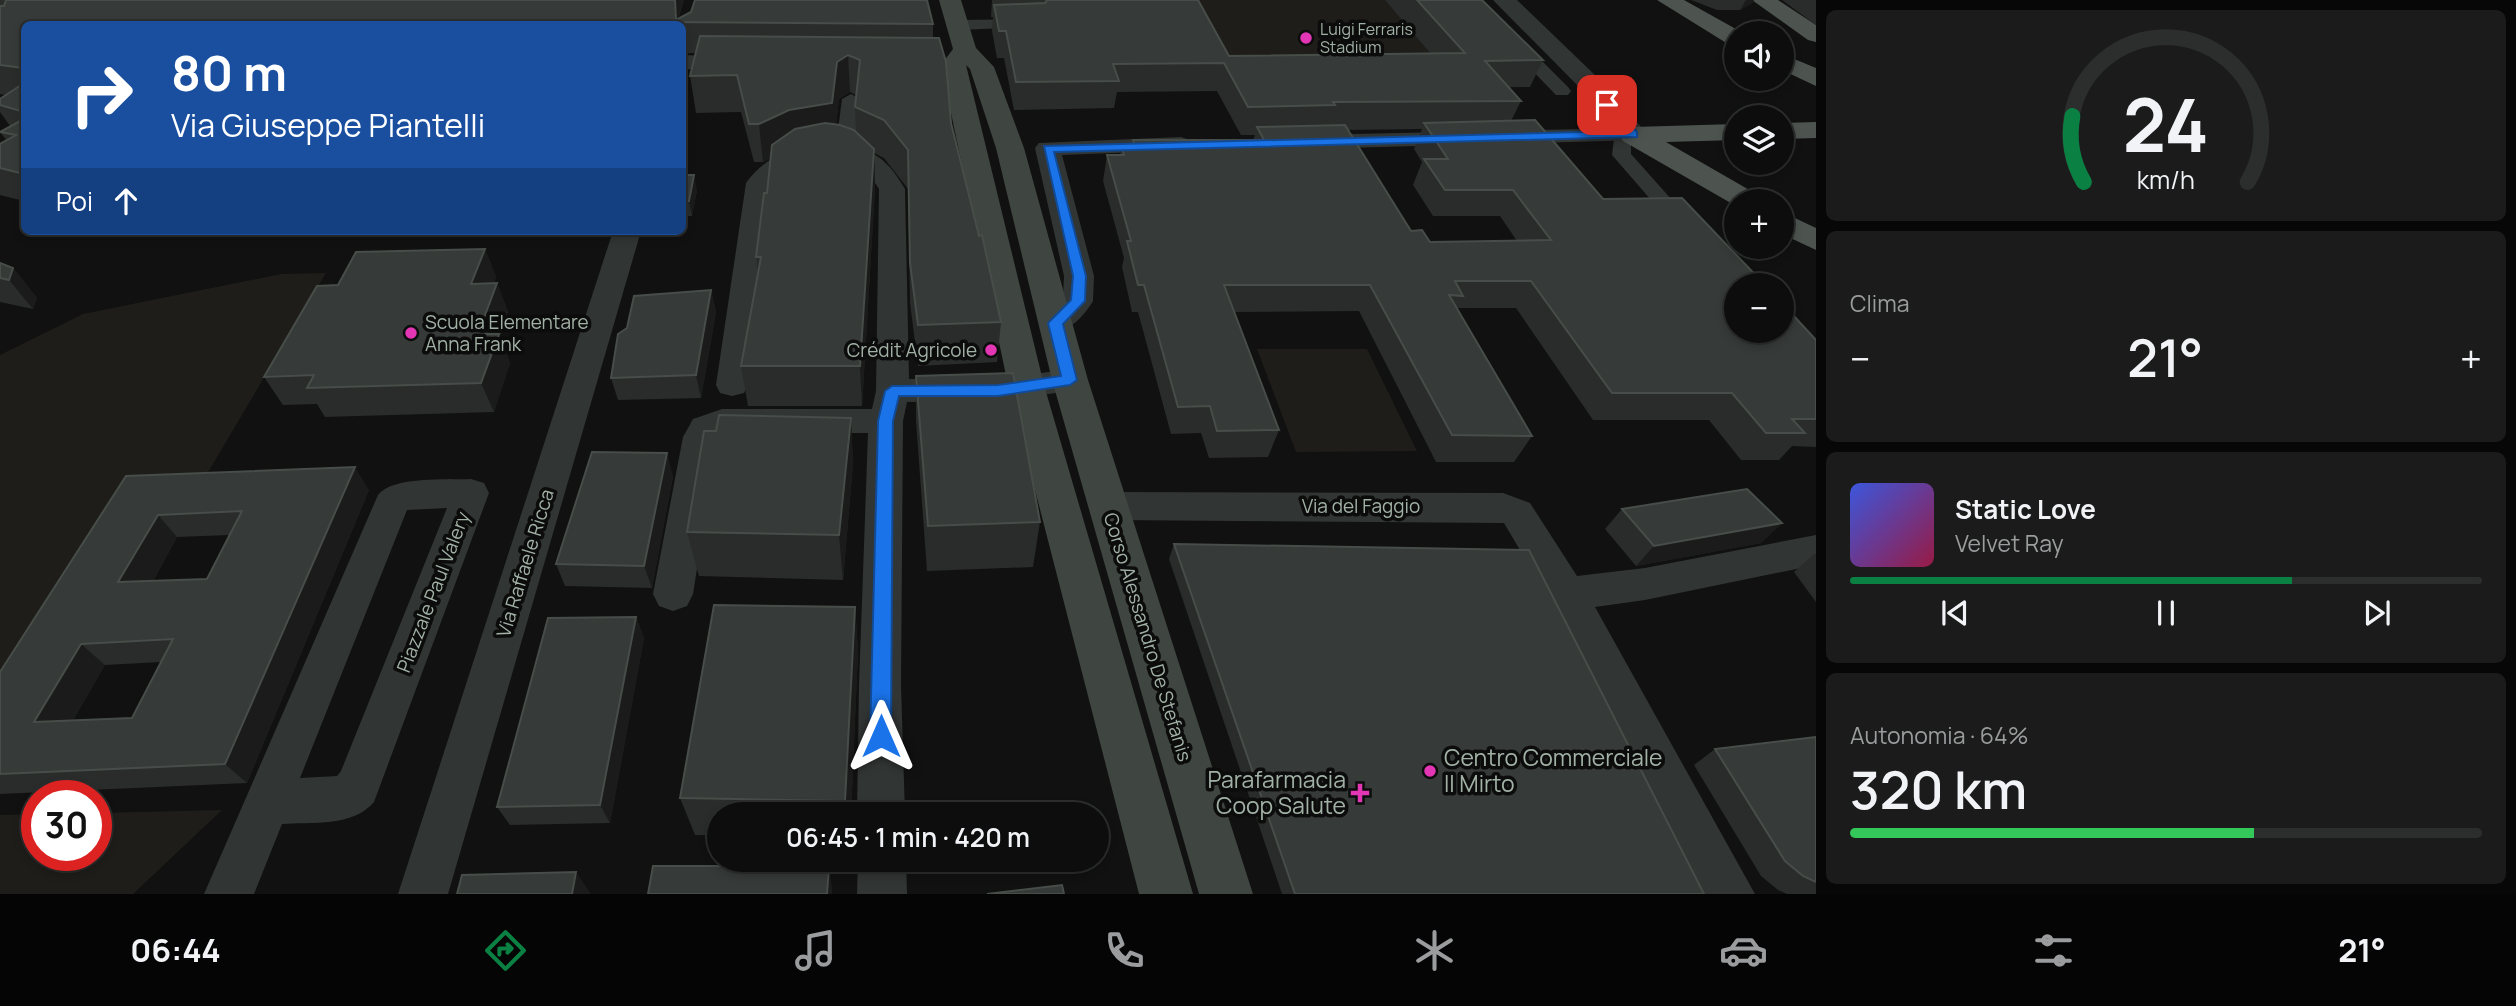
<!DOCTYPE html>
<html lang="it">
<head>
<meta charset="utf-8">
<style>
	:root { --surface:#0c0d0c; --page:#1a1b1a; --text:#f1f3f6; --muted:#9a9c9d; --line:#2c2d2d; --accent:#0b8043 }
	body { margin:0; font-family:Manrope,sans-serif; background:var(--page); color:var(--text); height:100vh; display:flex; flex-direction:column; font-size:26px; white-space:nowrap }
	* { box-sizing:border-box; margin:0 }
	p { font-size:23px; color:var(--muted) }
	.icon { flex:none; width:38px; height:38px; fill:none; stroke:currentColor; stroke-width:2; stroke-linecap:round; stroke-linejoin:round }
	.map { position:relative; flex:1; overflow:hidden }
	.side { display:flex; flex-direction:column; gap:10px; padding:10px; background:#070707; width:700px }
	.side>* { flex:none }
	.top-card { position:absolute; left:21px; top:21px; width:665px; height:214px; border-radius:10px; box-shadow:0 4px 10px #0003,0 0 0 2px var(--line); background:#1a4fa0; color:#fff; overflow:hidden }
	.controls { position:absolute; left:1724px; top:21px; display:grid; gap:14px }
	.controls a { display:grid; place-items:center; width:70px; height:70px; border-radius:50%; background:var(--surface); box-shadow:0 4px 10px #0003,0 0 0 2px var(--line); font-size:35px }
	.speed { position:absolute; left:21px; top:780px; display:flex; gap:14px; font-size:35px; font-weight:700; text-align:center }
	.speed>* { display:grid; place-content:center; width:91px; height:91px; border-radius:50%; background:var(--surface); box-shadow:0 4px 10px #0003,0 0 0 2px var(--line); line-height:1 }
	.speed .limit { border:10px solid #d22; background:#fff; color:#111 }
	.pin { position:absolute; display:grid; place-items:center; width:60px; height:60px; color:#fff; margin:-30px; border-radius:14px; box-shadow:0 4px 10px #0006 }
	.me { position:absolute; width:77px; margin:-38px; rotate:0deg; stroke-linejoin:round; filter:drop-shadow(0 0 5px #0008) }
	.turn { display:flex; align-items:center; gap:24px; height:147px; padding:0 35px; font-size:32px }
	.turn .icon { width:91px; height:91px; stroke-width:2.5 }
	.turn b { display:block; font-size:49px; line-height:60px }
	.then { display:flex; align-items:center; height:66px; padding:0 35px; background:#0003; gap:14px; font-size:26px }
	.big { font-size:52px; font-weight:600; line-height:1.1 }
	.side .widget { flex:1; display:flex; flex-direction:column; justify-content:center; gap:10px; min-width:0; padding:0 24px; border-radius:10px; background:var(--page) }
	.side .dial { align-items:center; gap:0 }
	.dial svg { height:182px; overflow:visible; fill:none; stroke:var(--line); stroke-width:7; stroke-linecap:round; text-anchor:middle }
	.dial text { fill:var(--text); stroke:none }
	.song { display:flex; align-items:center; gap:21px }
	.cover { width:84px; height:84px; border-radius:10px; background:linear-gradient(135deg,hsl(230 70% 55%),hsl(340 70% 35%)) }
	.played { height:7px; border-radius:4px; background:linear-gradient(90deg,var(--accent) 70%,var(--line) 70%) }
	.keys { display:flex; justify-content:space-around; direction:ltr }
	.heat { display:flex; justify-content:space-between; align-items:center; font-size:38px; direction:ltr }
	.charge { height:10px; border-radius:5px; background:linear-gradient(90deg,#34c759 64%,var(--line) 0) }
	.trip { position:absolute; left:707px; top:802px; width:402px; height:70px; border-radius:35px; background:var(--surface); box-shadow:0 4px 10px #0003,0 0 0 2px var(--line); font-weight:600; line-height:70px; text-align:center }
	.dock { display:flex; height:112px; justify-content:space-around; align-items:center; background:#050505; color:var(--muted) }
	.dock .icon { width:49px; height:49px }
	.dock .selected { color:var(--accent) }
	.dock b { font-size:32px; color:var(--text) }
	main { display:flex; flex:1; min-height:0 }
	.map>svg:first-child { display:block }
	.green { fill:#1e1d19 }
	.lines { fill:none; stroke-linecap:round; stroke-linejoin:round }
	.pedestrian { fill:#313533; fill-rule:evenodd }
	.minor { fill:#313533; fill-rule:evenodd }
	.tertiary { fill:#313533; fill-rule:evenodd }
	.secondary { fill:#3f4541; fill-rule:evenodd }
	.primary { fill:#4d5450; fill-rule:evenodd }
	.wall { fill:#292c2a; fill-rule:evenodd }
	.shaded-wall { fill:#1a1b1a }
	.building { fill:#363a38; stroke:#474d49; stroke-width:2; fill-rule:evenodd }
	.route { fill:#1a73e8; stroke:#114b97; stroke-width:2 }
	.poi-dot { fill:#e336b4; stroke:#0b0c0b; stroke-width:2.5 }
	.labels { text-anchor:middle; stroke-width:7; stroke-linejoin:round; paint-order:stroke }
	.far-poi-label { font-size:16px; fill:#a2b1a6; stroke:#0b0c0b; text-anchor:start }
	.poi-label { font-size:19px; fill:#a2b1a6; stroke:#0b0c0b; text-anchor:start }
	.street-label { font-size:19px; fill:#a2b1a6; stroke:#0b0c0b }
	.near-poi-label { font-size:23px; fill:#a2b1a6; stroke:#0b0c0b; text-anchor:start }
</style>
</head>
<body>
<main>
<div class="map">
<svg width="1816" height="894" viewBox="0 0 1816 894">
	<rect width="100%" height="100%" fill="#101110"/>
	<!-- green -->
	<g class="green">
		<path d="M1114 0H1447L1529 87 1474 88 1238 130 1217 91H1151Z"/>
		<path d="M326 273 207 474 0 707V355L83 314 281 274Z"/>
		<path d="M1257 349H1367L1417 451 1296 452Z"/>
		<path d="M222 810 133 894H0V815L37 814V856H96V813Z"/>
	</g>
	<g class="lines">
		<!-- pedestrian -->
		<g class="pedestrian">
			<path d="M1464 0H1481L1568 87 1571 91 1568 95H1556Z"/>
			<path d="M1027 19 1035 24 1033 27 958 30 950 25 958 20Z"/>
			<path d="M851 94 860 99 853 153 844 159 835 153 842 99Z"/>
			<path d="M1633 129 1642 135 1631 145V154L1672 200 1675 204 1672 208H1658L1612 155 1614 139Z"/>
		</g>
		<!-- minor -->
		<g class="minor">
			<path d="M682 55 738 57 749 64 738 71 682 69Z"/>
			<path d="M1633 128 1642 130 1645 135 1642 140 1307 149 1298 147 1295 142 1298 137 1307 135Z"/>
			<path d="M1181 137 1190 140 1194 145 1190 150 1062 155 1094 276 1093 301C1082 319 1066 336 1044 330L1040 323 1063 298 1064 276 1035 148 1039 143Z"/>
			<path d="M829 143C868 147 885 154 905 189L909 379H998L1070 369 1082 372 1086 380 1082 388 1070 391 998 401 907 402 903 421 901 685 905 814H857L859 685 868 433H726L718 437 693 594 687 606 673 611 659 606 653 594 683 437 693 419 722 409H872L876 391 879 189C856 147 801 152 772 184L748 385 744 393 732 396 720 393 716 385 746 183C766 154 796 147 829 143Z"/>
			<path d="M613 231H641L448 894H398Z"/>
			<path d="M471 479 484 483 489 493 374 802C353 827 312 822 282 824L254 894H204L378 495C392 476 447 480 471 479ZM447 508 341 771 337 776 300 778 407 510Z"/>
			<path d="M1109 492 1503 493 1530 503 1577 576 1645 568 1816 535V565L1645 600 1595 607 1755 894H1703L1553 606 1504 523 1109 520 1096 516 1091 506 1096 496Z"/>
			<path d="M858 859H906L907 894H857Z"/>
		</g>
		<!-- tertiary -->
		<path class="tertiary" d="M1493 0H1517L1597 77 1643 129 1647 135 1643 141H1623L1579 87Z"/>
		<!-- secondary -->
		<path class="secondary" d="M939 0H961L976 48 994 67 1024 148 1088 380 1253 894H1199L1052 380 996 148 970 69 966 65 1044 385 1193 894H1139L1008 385 941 65 953 49Z"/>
		<!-- primary -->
		<g class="primary">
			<path d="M1657 0H1684L1743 33H1736V46L1728 44Z"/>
			<path d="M1752 0H1778L1816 25V42L1808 40Z"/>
			<path d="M1782 54 1816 68V86L1782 70Z"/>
			<path d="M1816 122V138L1782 139V123Z"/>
			<path d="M1736 124V140L1666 142 1758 195 1763 201H1736V206L1623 141 1619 135 1623 129 1633 127Z"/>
			<path d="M1782 212 1816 228V250L1782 234Z"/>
		</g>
	</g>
	<!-- wall -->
	<g class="wall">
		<path d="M0 0H684L678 19 933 24V38L951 123 1001 322 997 362 918 366 910 303 908 189 884 158 874 153 875 188 862 406H748L741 366 758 275 756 257 767 193 771 158 763 162H754L741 112 696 113 690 76 695 53H682V24H24V201L0 195V144L6 140 0 132 10 126 0 112V99L6 95 0 94ZM850 92 856 95 855 107 856 132 836 124 839 99Z"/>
		<path d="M992 0H1198L1229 56 1431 54 1385 0H1482L1543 60 1530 87H1510L1521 101 1511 121 1603 199 1816 340V447L1792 446 1779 460H1741L1709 420H1593L1516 308H1457L1532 436 1514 462H1436L1359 311 1234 312 1279 430 1268 457 1209 458 1201 433 1171 434 1138 312H1132L1122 267 1124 258 1103 181 1107 155H1120L1121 147H1132L1133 140H1253L1255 135H1241L1217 91 1117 92 1114 108 1014 110 1004 58H997L992 31 993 17H991ZM1422 129 1414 149 1422 162 1413 185 1433 216H1500L1517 241 1430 242 1411 231 1348 130Z"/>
		<path d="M1691 0H1754L1752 3 1740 10H1717Z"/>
		<path d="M1782 0H1816V25Z"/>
		<path d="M682 175 697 190 692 216H682Z"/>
		<path d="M485 249 496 277 494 283H497L508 312 500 336 510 363 494 412 325 417 317 404 283 405 264 377 338 285Z"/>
		<path d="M0 263 13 268 37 298 33 309 0 302Z"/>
		<path d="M711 290 716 312 701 398 618 400 611 378Z"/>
		<path d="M916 376 1040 522 1033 567 927 571 916 421Z"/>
		<path d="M851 418 853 464 843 580 699 576 687 532 716 431Z"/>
		<path d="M126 476 369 490 247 783 0 794V672ZM230 535 207 579 153 581 177 537ZM161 662 132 718 73 720 105 665Z"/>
		<path d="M673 476 652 588 565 586 556 564Z"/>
		<path d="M1622 509 1782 523 1761 543 1636 566 1605 529Z"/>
		<path d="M1174 544 1704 894H1282L1169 559Z"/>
		<path d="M1814 554H1816V602L1794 572Z"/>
		<path d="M855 607 858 650 851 814H719V835H695L680 798Z"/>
		<path d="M636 617 644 638 610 823 510 825 497 807Z"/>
		<path d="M1816 737V894H1787L1778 890 1761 876 1694 765 1715 749Z"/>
	</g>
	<!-- shaded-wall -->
	<g class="shaded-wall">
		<path d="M672 0H684L678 17 679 22 676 21V23Z"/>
		<path d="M1746 0H1754L1752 3 1740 10Z"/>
		<path d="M848 55 850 92 839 99 834 141 793 147 763 162 759 124 837 62Z"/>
		<path d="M874 149 875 188 862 406 860 366Z"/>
		<path d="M694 175 697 190 692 216 689 201Z"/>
		<path d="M485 249 496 277 482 313 471 284Z"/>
		<path d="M13 268 37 298 33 309 9 280Z"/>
		<path d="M497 283 508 312 500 336 510 363 494 412 481 383 478 334Z"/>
		<path d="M711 290 716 312 701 398 696 375Z"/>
		<path d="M851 418 853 464 843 580 839 535Z"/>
		<path d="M667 453 673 476 652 588 644 566Z"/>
		<path d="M355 467 369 490 247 783 225 764Z"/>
		<path d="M158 515 177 537 140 604 118 582Z"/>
		<path d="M1782 523 1761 543 1636 566 1654 546Z"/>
		<path d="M855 607 858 650 851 814H847L845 801Z"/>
		<path d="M636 617 644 638 610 823 600 805Z"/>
		<path d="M81 644 105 665 60 742 34 722Z"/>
		<path d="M829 866 832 887V894H827Z"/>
		<path d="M576 872 591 894H572Z"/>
	</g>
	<!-- building -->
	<g class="building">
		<path d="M6 0H675L676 20 691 12 695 0H927L933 24 535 21 543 24H24V68L0 65V6H4Z"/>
		<path d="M1047 0H1198L1229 56 1465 53 1417 0H1482L1543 60 1485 61 1521 101 1333 102 1335 105 1248 107 1224 63 1113 64 1119 81 1016 82 1006 31H999L994 5 1045 3Z"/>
		<path d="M700 36 939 38 946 62 951 123 979 236 982 235 1001 322 918 325 910 263 908 150 884 120 855 107 860 60 848 55 837 62 832 103 789 110 759 124H749L737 75 690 76Z"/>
		<path d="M24 83V112L0 105V99Z"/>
		<path d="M24 119V174L0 168V144L16 135 0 132Z"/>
		<path d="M1535 120 1603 199 1682 198 1765 285H1736V331H1782V303L1816 340V419H1792L1805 433H1766L1732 393H1612L1531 281H1455L1463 296 1449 295 1532 436 1452 435 1370 285H1224L1279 430 1217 431 1210 406 1178 407 1144 285H1138L1127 241H1131L1107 155H1124L1121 147H1135L1133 140H1264L1257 127 1345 125 1411 231 1422 230 1430 242 1551 240 1513 190H1445L1424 159H1448L1424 123Z"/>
		<path d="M825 123 840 125 854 130 874 149 860 366H741L761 257H756L764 193H767L772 145 795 129Z"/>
		<path d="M682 175H694L689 201H682Z"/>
		<path d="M485 249 471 284 497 283 478 334H499L481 383 307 388 314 375 264 377 317 286 338 285 356 252Z"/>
		<path d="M0 263 13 268 9 280 0 278Z"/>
		<path d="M711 290 696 375 611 378 618 334 627 328 634 296Z"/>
		<path d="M1013 373 1040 522 928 526 916 376Z"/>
		<path d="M719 415 851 418 839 535 687 532 704 431H716Z"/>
		<path d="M592 452 667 453 644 566 556 564Z"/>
		<path d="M355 467 225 764 0 774V672L126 476ZM242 511 207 579 118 582 158 515ZM173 639 132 718 34 722 81 644Z"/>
		<path d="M1747 489 1782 523 1654 546 1622 509Z"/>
		<path d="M1174 544 1529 550 1704 894H1295Z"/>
		<path d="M714 605 855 607 845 801 680 798Z"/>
		<path d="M636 617 600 805 497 807 548 618Z"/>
		<path d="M1816 737V882L1803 876 1785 861 1715 749Z"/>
		<path d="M653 866H829L827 894H648Z"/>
		<path d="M576 872 572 894H457L462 875Z"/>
		<path d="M1062 885 1064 894H987Z"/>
	</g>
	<!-- route -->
	<path class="route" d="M1603 103H1611L1637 132V137L1054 152 1086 276 1085 301 1063 324 1077 380 1070 385 998 396H899L893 421 891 736 888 743 881 746 873 743 870 736 878 421 885 391 892 386 998 385 1061 376 1048 323 1071 300 1073 276 1044 146 1624 131 1603 107Z"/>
	<!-- markers -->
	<g class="poi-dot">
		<circle cx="1306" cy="38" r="7"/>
		<circle cx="411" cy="333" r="7"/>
		<circle cx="991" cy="350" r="7"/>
		<circle cx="1430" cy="771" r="7"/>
		<path d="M1356.5 782.5h7v7h7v7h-7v7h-7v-7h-7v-7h7z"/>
	</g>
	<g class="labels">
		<!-- far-poi labels -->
		<g class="far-poi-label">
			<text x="1320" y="35">Luigi Ferraris<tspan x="1320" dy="18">Stadium</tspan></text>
		</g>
		<!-- poi labels -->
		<g class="poi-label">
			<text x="425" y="329">Scuola Elementare<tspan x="425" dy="22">Anna Frank</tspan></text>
			<text x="977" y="357" text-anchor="end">Crédit Agricole</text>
		</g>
		<!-- street labels -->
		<g class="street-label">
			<text x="1361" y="513">Via del Faggio</text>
			<text transform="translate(525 563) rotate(-73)" y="7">Via Raffaele Ricca</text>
			<text transform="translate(433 592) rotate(-69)" y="7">Piazzale Paul Valery</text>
			<text transform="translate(1148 637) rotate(73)" y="7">Corso Alessandro De Stefanis</text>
		</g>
		<!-- near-poi labels -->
		<g class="near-poi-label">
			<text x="1444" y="766">Centro Commerciale<tspan x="1444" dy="26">Il Mirto</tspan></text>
			<text x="1346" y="788" text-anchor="end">Parafarmacia<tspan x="1346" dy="26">Coop Salute</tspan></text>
		</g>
	</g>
</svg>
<div class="controls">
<a><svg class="icon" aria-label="sound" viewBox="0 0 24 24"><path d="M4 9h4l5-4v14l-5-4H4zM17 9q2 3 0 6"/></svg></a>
<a><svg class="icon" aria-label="layers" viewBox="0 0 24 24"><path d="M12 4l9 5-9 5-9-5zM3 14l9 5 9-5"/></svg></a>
<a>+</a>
<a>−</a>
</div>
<div class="speed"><div class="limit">30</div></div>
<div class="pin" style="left:1607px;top:105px;background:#d93025"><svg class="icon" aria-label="arrive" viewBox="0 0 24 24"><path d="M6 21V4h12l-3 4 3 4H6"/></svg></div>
<svg class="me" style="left:881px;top:736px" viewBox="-20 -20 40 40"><path d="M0-17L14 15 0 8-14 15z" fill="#1a73e8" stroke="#fff" stroke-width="4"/></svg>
<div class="trip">06:45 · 1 min · 420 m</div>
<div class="top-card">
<div class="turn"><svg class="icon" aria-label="right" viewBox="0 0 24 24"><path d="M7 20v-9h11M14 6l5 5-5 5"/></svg><div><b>80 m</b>Via Giuseppe Piantelli</div></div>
<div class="then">Poi<svg class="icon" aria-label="ahead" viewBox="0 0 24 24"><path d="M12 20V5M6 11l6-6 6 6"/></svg></div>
</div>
</div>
<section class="side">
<div class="widget dial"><svg viewBox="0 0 100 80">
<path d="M14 69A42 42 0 1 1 86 69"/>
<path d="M14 69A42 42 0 0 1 9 40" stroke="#0b8043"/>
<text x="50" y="56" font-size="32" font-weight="700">24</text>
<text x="50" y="72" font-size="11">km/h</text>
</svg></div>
<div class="widget"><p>Clima</p>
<div class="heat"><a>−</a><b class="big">21°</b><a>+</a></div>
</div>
<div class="widget">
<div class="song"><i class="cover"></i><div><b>Static Love</b><p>Velvet Ray</p></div></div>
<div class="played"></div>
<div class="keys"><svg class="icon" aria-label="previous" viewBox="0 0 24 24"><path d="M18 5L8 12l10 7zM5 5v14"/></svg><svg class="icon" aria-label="pause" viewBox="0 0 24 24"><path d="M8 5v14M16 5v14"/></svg><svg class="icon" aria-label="next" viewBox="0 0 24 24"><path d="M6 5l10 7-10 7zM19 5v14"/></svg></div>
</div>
<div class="widget"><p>Autonomia · 64%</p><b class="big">320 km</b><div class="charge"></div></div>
</section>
</main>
<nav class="dock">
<b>06:44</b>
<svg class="icon selected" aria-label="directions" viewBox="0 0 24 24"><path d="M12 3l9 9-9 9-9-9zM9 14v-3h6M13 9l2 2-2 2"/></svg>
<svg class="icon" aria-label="music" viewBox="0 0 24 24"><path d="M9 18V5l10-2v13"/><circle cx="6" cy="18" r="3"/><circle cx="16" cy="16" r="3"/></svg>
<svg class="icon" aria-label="phone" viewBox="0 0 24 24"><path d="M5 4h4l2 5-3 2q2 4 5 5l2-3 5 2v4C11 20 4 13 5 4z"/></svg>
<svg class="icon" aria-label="climate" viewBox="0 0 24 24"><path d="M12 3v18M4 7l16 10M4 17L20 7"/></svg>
<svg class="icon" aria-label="car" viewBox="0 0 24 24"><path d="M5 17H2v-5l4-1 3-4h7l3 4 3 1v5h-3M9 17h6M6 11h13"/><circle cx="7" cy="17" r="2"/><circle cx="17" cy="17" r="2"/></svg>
<svg class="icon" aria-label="filters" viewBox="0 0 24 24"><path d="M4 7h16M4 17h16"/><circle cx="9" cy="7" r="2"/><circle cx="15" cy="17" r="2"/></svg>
<b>21°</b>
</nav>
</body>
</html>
